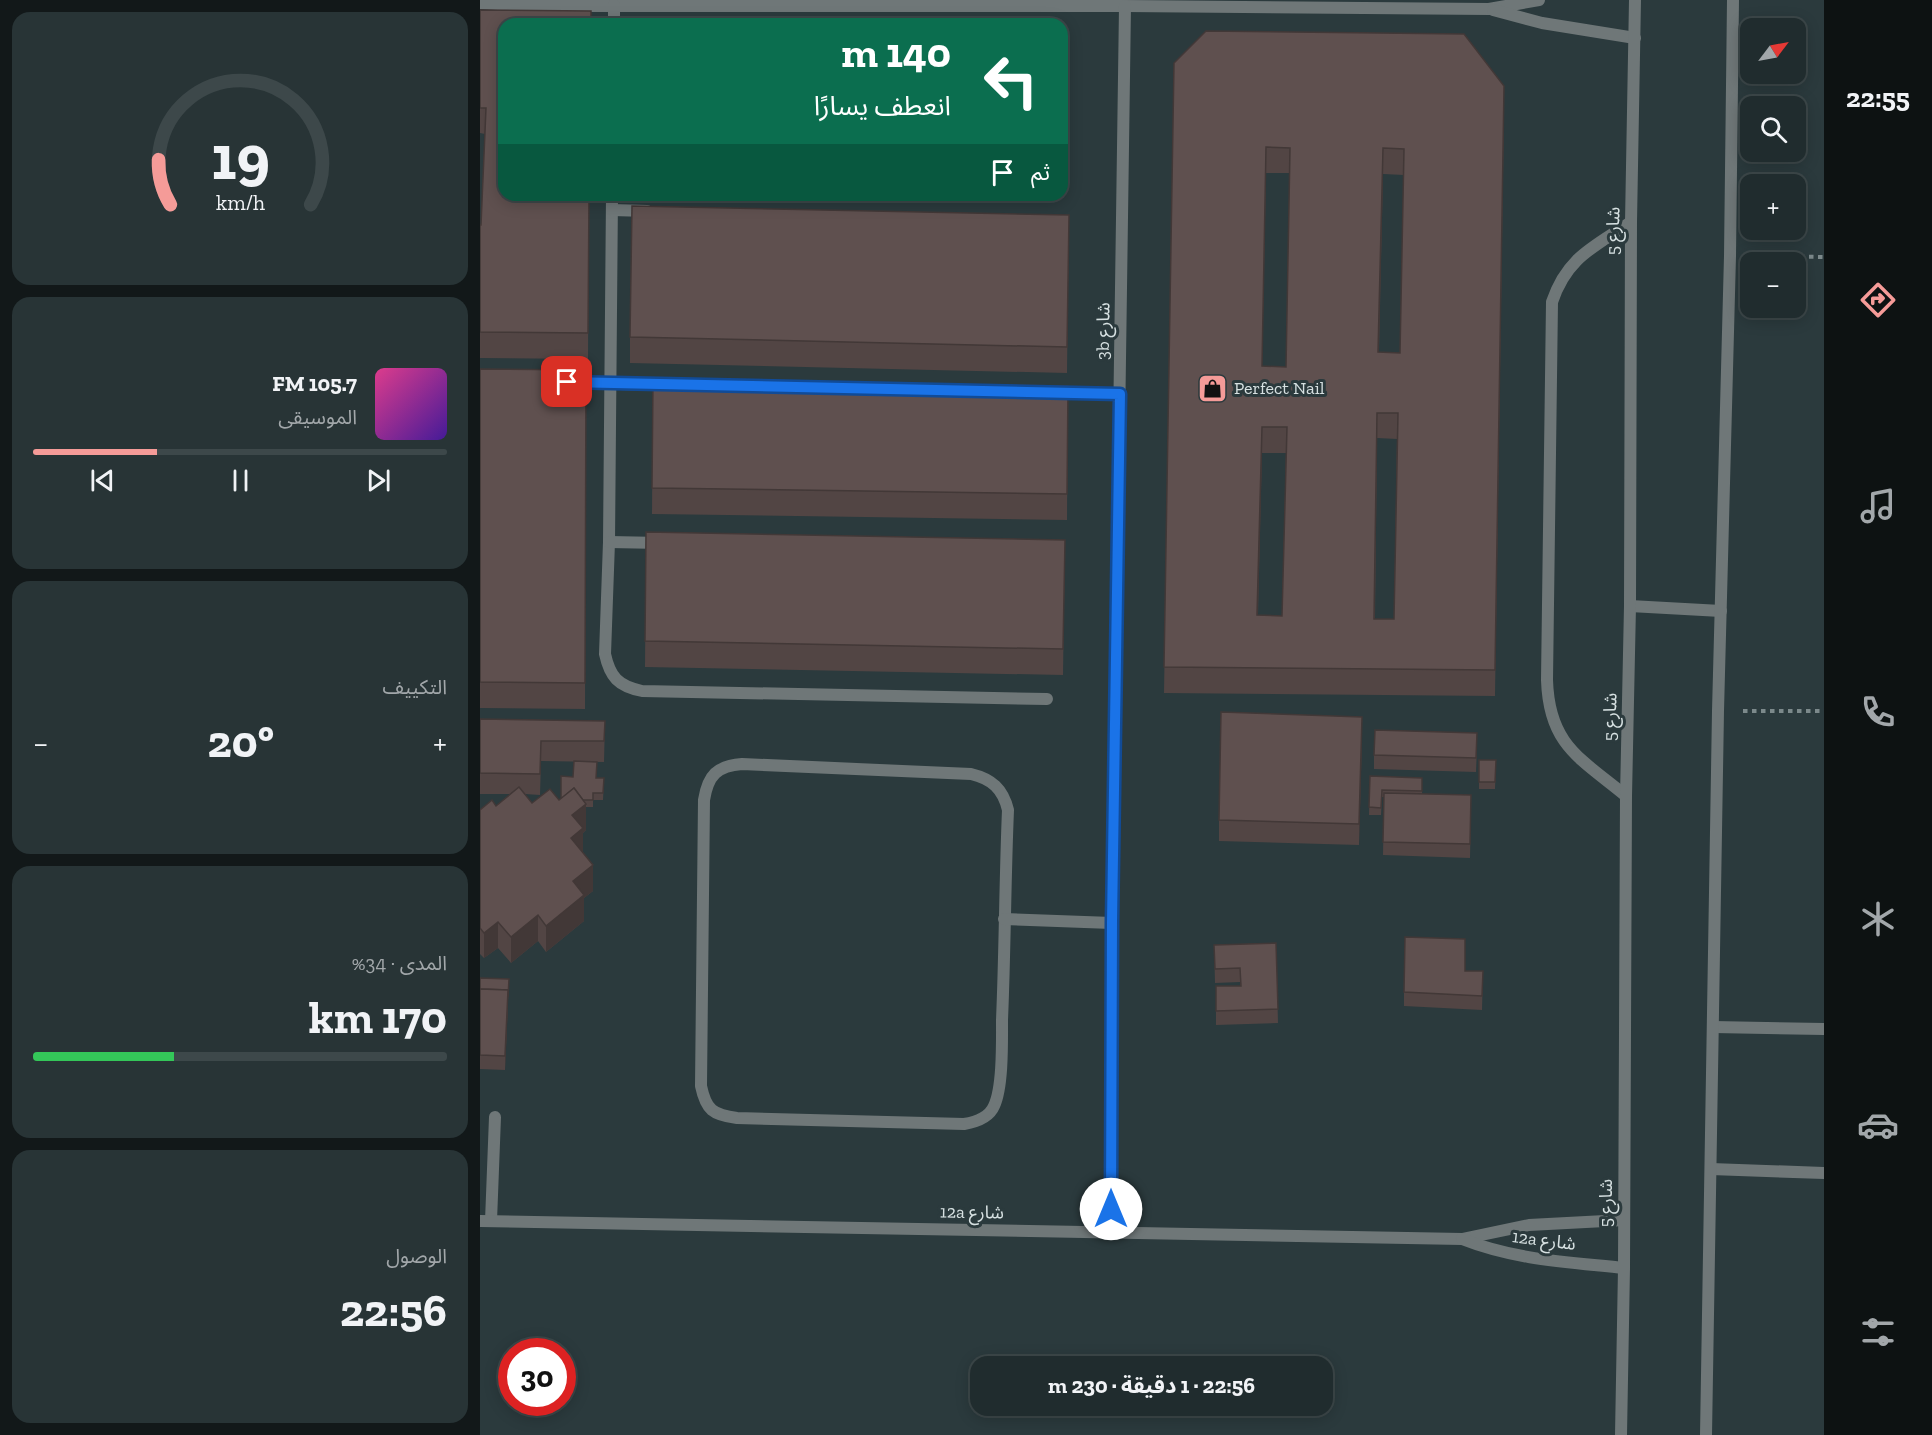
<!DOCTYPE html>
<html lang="ar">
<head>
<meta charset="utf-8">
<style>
	:root { --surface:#202c2e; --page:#283436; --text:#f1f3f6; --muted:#a2a7aa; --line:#3d484a; --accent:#f59b98 }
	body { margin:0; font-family:"Zilla Slab","Noto Sans Arabic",serif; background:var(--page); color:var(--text); direction:rtl; height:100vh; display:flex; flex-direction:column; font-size:22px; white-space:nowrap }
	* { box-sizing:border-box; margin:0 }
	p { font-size:20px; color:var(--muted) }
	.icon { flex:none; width:33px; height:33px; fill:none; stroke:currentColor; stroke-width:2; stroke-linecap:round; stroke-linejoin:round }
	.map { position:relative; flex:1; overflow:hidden; direction:ltr }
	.panel { display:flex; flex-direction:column; gap:12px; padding:12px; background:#121819; width:480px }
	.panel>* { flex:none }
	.top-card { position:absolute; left:18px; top:18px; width:570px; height:183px; border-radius:18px; box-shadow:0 3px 15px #0003,0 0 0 2px var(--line); direction:rtl; background:#0b6e4f; color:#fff; overflow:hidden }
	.needle { width:39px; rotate:58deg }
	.fabs { position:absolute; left:1260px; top:18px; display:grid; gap:12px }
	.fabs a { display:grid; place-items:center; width:66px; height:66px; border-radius:12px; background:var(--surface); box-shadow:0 3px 15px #0003,0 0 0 2px var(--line); font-size:30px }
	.speed { position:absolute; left:18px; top:1338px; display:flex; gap:12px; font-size:30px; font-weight:700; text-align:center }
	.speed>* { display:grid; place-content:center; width:78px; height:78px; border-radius:50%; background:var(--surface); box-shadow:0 3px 15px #0003,0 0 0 2px var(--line); line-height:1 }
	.speed .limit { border:9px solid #d22; background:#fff; color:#111 }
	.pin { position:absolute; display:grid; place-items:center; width:51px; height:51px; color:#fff; margin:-26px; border-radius:12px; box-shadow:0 3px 9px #0006 }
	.me { position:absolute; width:66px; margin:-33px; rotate:0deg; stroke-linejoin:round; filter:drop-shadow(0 0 4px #0008) }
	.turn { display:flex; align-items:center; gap:21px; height:126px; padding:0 18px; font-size:27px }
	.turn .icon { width:78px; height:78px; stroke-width:2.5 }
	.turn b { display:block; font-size:42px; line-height:51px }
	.then { display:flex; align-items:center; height:57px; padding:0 18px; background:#0003; gap:12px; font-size:22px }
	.big { font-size:45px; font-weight:700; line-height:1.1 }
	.panel .card { flex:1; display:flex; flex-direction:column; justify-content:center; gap:9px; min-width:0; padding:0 21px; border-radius:18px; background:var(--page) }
	.panel .dial { align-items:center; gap:0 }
	.dial svg { height:156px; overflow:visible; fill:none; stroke:var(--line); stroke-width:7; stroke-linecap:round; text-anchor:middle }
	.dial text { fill:var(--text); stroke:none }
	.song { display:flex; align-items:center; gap:18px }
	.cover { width:72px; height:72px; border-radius:9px; background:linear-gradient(135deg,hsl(330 70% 55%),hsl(260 70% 35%)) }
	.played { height:6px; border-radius:3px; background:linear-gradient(90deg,var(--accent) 30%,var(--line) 30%) }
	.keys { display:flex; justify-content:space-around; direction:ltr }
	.heat { display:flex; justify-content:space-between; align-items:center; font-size:33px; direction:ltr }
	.charge { height:9px; border-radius:4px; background:linear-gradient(90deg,#34c759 34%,var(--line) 0) }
	.trip { position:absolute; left:490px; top:1356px; width:363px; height:60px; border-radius:18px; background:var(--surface); box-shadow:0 3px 15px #0003,0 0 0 2px var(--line); font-weight:700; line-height:60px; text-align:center; direction:rtl }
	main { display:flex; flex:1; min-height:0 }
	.tabs { display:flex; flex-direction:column; width:108px; justify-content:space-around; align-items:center; background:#0d1212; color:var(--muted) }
	.tabs .icon { width:42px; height:42px }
	.tabs .active { color:var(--accent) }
	.tabs b { font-size:27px; color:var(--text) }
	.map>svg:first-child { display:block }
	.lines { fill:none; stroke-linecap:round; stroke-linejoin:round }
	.path { stroke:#7c898b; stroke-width:4; stroke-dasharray:4.5 4.5; stroke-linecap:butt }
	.service { stroke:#6f7778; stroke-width:12 }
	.minor { stroke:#6f7778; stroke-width:12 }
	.wall { fill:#524544; fill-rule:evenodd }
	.shaded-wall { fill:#423837 }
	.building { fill:#5f504f; stroke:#423837; stroke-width:1.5; fill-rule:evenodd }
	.route-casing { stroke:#114b97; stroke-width:15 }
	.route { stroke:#1a73e8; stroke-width:10 }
	.labels { text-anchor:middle; stroke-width:6; stroke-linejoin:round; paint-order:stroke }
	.street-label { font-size:18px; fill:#d7e1e2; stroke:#2b3a3d }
	.poi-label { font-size:18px; fill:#d7e1e2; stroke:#2b3a3d; text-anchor:start }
</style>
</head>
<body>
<main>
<nav class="tabs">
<b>22:55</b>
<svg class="icon active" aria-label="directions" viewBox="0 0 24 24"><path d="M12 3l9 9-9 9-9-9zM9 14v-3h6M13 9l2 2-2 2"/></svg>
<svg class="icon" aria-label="music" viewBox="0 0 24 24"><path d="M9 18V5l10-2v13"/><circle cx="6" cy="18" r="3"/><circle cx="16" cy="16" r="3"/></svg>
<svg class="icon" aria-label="phone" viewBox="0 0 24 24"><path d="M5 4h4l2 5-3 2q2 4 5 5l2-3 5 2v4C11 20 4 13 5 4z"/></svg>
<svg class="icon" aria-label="climate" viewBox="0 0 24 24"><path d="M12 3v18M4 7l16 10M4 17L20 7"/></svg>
<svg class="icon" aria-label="car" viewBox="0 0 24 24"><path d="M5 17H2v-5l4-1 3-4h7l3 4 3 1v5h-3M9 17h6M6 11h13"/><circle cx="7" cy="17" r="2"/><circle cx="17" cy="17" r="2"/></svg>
<svg class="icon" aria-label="filters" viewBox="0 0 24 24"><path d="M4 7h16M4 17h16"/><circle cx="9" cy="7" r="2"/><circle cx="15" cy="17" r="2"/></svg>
</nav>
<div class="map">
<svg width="1344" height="1435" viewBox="0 0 1344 1435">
	<rect width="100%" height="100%" fill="#2b3a3d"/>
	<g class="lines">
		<!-- path -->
		<g class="path">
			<path d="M1275 256 1344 257"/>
			<path d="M1263 711H1344"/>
		</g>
		<!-- service -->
		<g class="service">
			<path d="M1150 606 1241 611"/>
			<path d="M262 764 491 774C512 779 523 789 528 810 525 880 525 950 522 1020 522 1042 523 1087 514 1106 509 1118 496 1122 484 1124L257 1118C233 1115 226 1110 221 1086L224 800C228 775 237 766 262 764Z"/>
			<path d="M1146 796C1100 758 1069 745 1067 680L1072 302C1087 257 1114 247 1151 222"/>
			<path d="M524 919 632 923"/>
			<path d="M1233 1027 1344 1029"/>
			<path d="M1231 1169 1344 1173"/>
			<path d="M11 1221 15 1117"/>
			<path d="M1226 1435 1238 711 1250 256 1253 0"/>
		</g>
		<!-- minor -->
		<g class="minor">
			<path d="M0 3 50 6H645L1009 9 1059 0"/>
			<path d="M1013 10 1062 23 1155 38"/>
			<path d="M134 24V5"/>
			<path d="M132 195 129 542 125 654C130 677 138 686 162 691L567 699"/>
			<path d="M132 210 167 211"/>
			<path d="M91 383 188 385"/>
			<path d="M571 393 640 394"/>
			<path d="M129 542 182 543"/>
			<path d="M0 1221 982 1239 1049 1225 1144 1220"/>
			<path d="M631 1233 632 923 645 6"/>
			<path d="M982 1239C1035 1260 1088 1262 1144 1268"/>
			<path d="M1141 1435 1144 1268 1146 796 1150 606 1151 222 1155 0"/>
		</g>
	</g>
	<!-- wall -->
	<g class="wall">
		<path d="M0 10 109 195 108 359 0 358V225H1L5 134 0 133Z"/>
		<path d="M582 35 583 166V192H582Z"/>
		<path d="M694 63 1024 112 1015 696 684 693ZM786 173H810L806 367 782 366ZM903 174 924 175 920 353 899 352ZM897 438 917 439 914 619H895ZM782 453H806L802 616 778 615Z"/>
		<path d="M589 215 587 373 150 363V337Z"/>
		<path d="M0 369 106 370 105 709 0 708Z"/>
		<path d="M173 380 588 386 587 520 172 514Z"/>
		<path d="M166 532 585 540 583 675 165 667Z"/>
		<path d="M0 719 125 721 124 762 61 761 60 795 45 794 52 803 79 800 116 778H124L123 800H113V807H106V830L103 833V853L113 891 104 898V921L66 952 58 941 31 963 18 948 4 958 0 954V810L16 806 30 794H0Z"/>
		<path d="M882 737 879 845 739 841V820Z"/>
		<path d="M997 746 996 772 894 769V755Z"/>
		<path d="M999 760H1016L1015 789H999Z"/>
		<path d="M890 776 942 778V794L991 809 990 858 903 855 904 797H902L901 815H889Z"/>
		<path d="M796 943 798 1023 736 1025V986H760V982L735 983 734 945Z"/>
		<path d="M985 971H1003L1002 1010 924 1006V992Z"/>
		<path d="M0 978 29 979 25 1070 0 1069Z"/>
	</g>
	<!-- shaded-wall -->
	<g class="shaded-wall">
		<path d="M903 148V174L898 378V352Z"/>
		<path d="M782 427V453L777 641V615Z"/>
		<path d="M882 717V737L879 845V824Z"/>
		<path d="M106 804V830L103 833V854L91 838 92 815Z"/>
		<path d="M113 865V891L104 898V921L66 952V926L93 881Z"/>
		<path d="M58 915V941L31 963V937Z"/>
		<path d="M18 922V948L4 958V933Z"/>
		<path d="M28 990V1004L25 1070V1056Z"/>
	</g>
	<!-- building -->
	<g class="building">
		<path d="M0 10 111 11V24H24V195H109L108 333 0 332V225H1L6 108H0Z"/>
		<path d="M726 31 984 34 1024 86 1015 670 684 667 694 63ZM786 147 810 148 806 367 782 366ZM903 148 924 149 920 353 898 352ZM897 413H918L914 619H894ZM782 427H807L802 616 777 615Z"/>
		<path d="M582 35 583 166H582Z"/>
		<path d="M152 206 589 215 587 347 150 337Z"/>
		<path d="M0 369 106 370 105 683 0 682Z"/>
		<path d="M173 380 588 386 587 494 172 488Z"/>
		<path d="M166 532 585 540 583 649 165 641Z"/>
		<path d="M741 712 882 717 879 824 739 820Z"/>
		<path d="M0 719 125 721 124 741H61L60 774 0 773Z"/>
		<path d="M895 730 997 733 996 758 894 755Z"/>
		<path d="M999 760H1016L1015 782H999Z"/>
		<path d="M94 761 117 762 116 778H124L123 793H113V800H103L94 788 81 799V776L93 777Z"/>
		<path d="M890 776 942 778V791L902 790 901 808 889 807Z"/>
		<path d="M39 787 52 803 70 789 79 800 94 788 106 804 92 815 103 828 91 838 113 865 93 881 104 895 66 926 58 915 31 937 18 922 4 933 0 928V810L12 800 16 806Z"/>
		<path d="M904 793 991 795 990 844 903 842Z"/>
		<path d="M925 937 985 939V971H1003L1002 996 924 992Z"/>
		<path d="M796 943 798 1009 736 1011V986H761L760 968 735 969 734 945Z"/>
		<path d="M0 978 29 979 28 997V990L0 989Z"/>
		<path d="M0 989 28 990 25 1056 0 1055Z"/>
	</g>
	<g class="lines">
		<defs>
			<path id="route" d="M87 382 640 394 632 922 631 1209"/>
		</defs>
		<!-- route casing -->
		<use href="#route" class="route-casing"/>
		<!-- route -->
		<use href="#route" class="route"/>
	</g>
	<!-- icons -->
	<defs>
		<symbol id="shop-square" viewBox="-11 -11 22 22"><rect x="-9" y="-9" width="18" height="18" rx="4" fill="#f59b98" stroke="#2b3a3d"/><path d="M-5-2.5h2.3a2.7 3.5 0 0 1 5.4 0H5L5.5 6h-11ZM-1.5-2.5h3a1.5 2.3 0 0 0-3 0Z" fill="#111"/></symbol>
	</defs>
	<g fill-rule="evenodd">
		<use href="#shop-square" x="716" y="372" width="33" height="33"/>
	</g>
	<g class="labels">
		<!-- street labels -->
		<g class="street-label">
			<text transform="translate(1133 231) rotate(-89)" y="6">شارع 5</text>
			<text transform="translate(623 331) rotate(-89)" y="6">3b شارع</text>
			<text transform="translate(1130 717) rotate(-89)" y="6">شارع 5</text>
			<text transform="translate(1126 1203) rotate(-90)" y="6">شارع 5</text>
			<text transform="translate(492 1212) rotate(1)" y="6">12a شارع</text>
			<text transform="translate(1064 1240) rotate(7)" y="6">12a شارع</text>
		</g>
		<!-- poi labels -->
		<g class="poi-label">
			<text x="754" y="394">Perfect Nail</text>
		</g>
	</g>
</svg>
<div class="fabs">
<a><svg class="needle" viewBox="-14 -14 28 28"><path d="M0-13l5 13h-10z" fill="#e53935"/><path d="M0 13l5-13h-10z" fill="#a2a7aa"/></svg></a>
<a><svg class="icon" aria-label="search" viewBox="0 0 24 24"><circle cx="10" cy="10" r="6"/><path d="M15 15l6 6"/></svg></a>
<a>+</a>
<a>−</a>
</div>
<div class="speed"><div class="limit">30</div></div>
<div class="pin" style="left:87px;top:382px;background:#d93025"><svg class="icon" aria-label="arrive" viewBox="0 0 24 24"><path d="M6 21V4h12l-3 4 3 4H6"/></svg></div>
<svg class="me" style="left:631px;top:1209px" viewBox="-20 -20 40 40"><circle r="19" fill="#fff"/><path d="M0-13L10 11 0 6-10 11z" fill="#1a73e8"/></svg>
<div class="trip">22:56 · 1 دقيقة · 230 m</div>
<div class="top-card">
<div class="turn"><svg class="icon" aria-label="left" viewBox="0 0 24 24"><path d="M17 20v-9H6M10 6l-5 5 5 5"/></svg><div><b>140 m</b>انعطف يسارًا</div></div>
<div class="then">ثم<svg class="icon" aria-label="arrive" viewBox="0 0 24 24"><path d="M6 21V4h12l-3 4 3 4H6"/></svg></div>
</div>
</div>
<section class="panel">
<div class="card dial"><svg viewBox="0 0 100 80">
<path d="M14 69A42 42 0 1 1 86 69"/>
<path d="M14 69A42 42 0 0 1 8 46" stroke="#f59b98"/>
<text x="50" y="56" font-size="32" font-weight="700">19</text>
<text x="50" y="72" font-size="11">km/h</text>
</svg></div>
<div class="card">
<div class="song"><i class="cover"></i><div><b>105.7 FM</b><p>الموسيقى</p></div></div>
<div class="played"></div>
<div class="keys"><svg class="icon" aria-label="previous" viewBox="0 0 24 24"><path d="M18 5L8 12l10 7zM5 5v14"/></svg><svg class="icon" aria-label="pause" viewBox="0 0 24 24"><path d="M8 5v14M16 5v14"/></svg><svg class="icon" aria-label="next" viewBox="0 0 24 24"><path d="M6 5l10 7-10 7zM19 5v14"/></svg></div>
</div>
<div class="card"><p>التكييف</p>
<div class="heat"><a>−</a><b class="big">20°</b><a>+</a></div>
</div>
<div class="card"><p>المدى · 34%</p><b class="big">170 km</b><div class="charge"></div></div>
<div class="card"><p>الوصول</p><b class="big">22:56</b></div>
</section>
</main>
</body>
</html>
